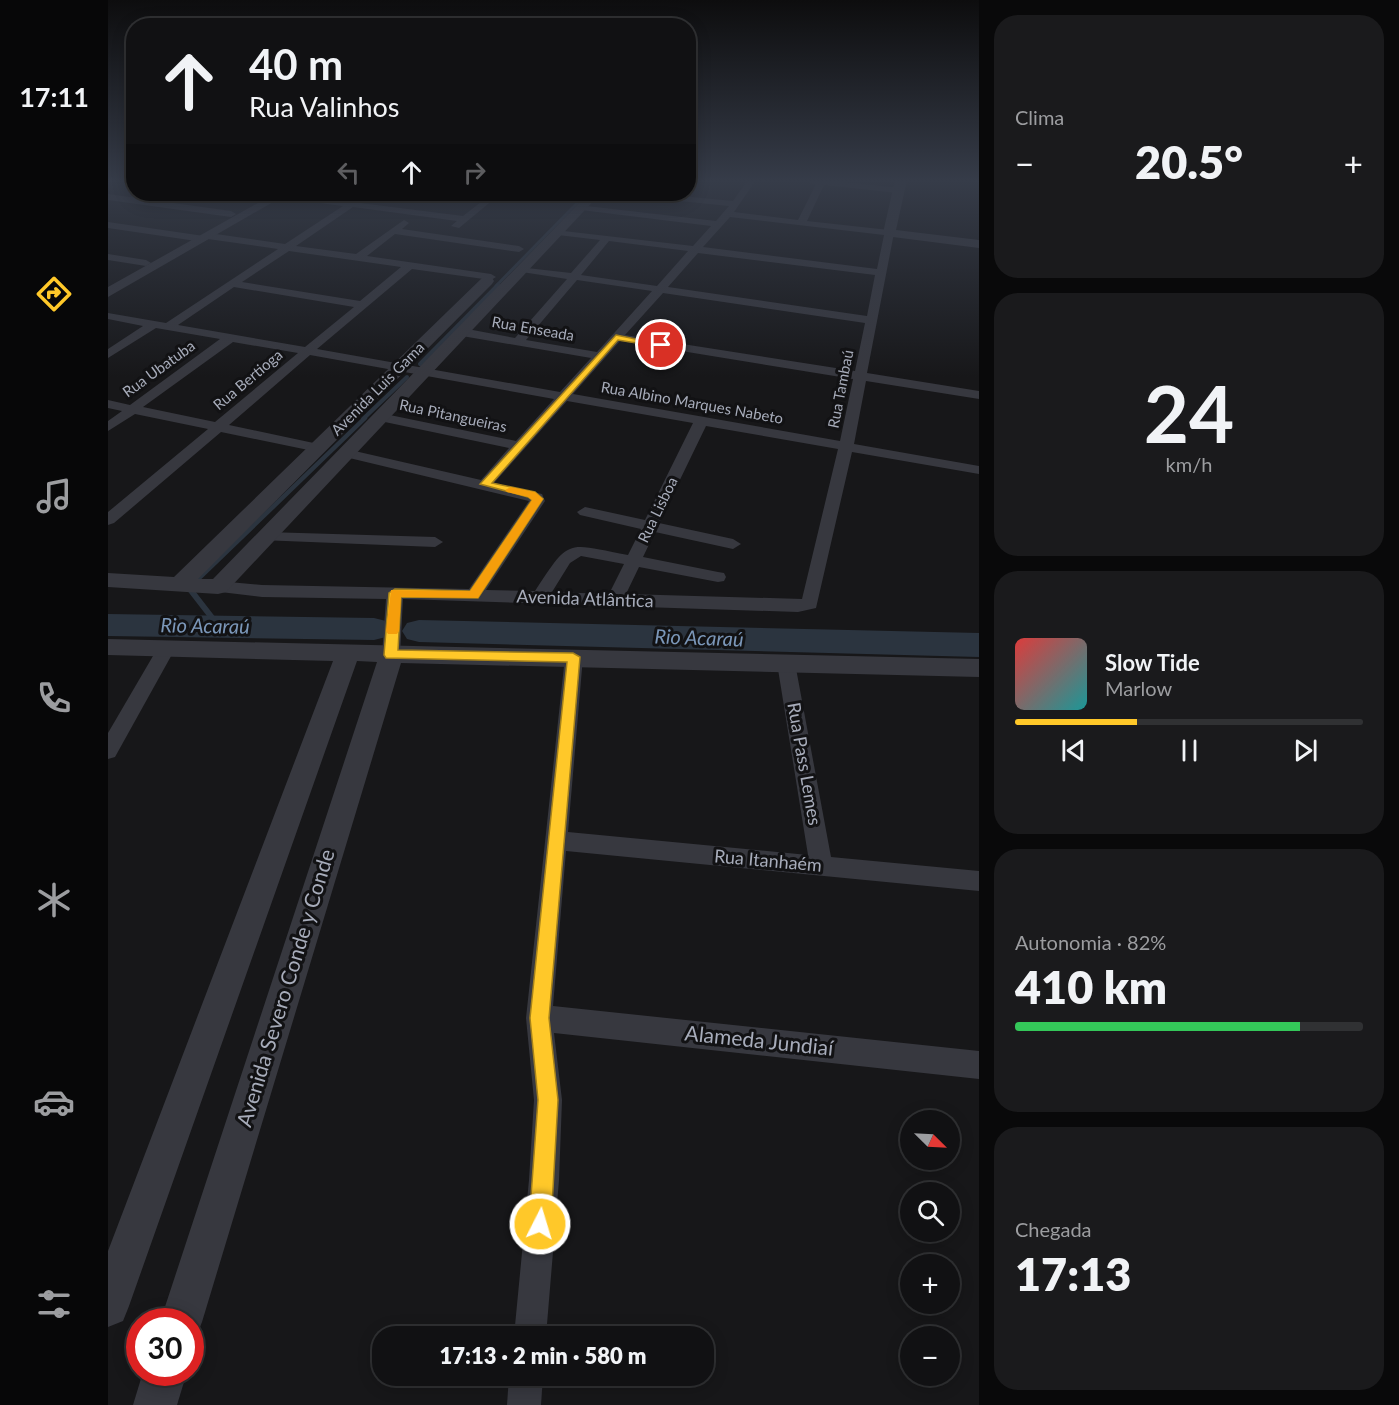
<!DOCTYPE html>
<html lang="pt">
<head>
<meta charset="utf-8">
<style>
	:root { --surface:#111113; --page:#1a1a1c; --text:#f1f3f6; --muted:#9c9da0; --line:#303133; --accent:#ffc829 }
	body { margin:0; font-family:Lato,sans-serif; background:var(--page); color:var(--text); height:100vh; display:flex; flex-direction:column; font-size:22px; white-space:nowrap }
	* { box-sizing:border-box; margin:0 }
	p { font-size:20px; color:var(--muted) }
	.icon { flex:none; width:33px; height:33px; fill:none; stroke:currentColor; stroke-width:2; stroke-linecap:round; stroke-linejoin:round }
	.map { position:relative; flex:1; overflow:hidden }
	.side { display:flex; flex-direction:column; gap:15px; padding:15px; background:#09090a; width:420px }
	.side>* { flex:none }
	.banner { position:absolute; left:18px; top:18px; width:570px; height:183px; border-radius:24px; box-shadow:0 3px 15px #0003,0 0 0 2px var(--line); background:#111113; color:var(--text); overflow:hidden }
	.needle { width:39px; rotate:114deg }
	.tools { position:absolute; left:792px; top:1110px; display:grid; gap:12px }
	.tools a { display:grid; place-items:center; width:60px; height:60px; border-radius:50%; background:var(--surface); box-shadow:0 3px 15px #0003,0 0 0 2px var(--line); font-size:30px }
	.speed { position:absolute; left:18px; top:1308px; display:flex; gap:12px; font-size:30px; font-weight:700; text-align:center }
	.speed>* { display:grid; place-content:center; width:78px; height:78px; border-radius:50%; background:var(--surface); box-shadow:0 3px 15px #0003,0 0 0 2px var(--line); line-height:1 }
	.speed .limit { border:9px solid #d22; background:#fff; color:#111 }
	.pin { position:absolute; display:grid; place-items:center; width:51px; height:51px; color:#fff; margin:-26px; border:3px solid #fff; border-radius:50%; box-shadow:0 2px 6px #0007 }
	.me { position:absolute; width:66px; margin:-33px; rotate:5deg; stroke-linejoin:round; filter:drop-shadow(0 0 4px #0008) }
	.turn { display:flex; align-items:center; gap:21px; height:126px; padding:0 24px; font-size:27px }
	.turn .icon { width:78px; height:78px; stroke-width:2.5 }
	.turn b { display:block; font-size:42px; line-height:51px }
	.lanes { display:flex; align-items:center; height:57px; padding:0 24px; background:#0003; justify-content:center; gap:30px; direction:ltr }
	.lanes .off { opacity:.35 }
	.big { font-size:45px; font-weight:800; line-height:1.1 }
	.side .widget { flex:1; display:flex; flex-direction:column; justify-content:center; gap:9px; min-width:0; padding:0 21px; border-radius:24px; background:var(--page) }
	.side .dial { align-items:center; gap:0 }
	.dial b { font-size:78px; line-height:1 }
	.song { display:flex; align-items:center; gap:18px }
	.cover { width:72px; height:72px; border-radius:9px; background:linear-gradient(135deg,hsl(0 70% 55%),hsl(180 70% 35%)) }
	.played { height:6px; border-radius:3px; background:linear-gradient(90deg,var(--accent) 35%,var(--line) 35%) }
	.keys { display:flex; justify-content:space-around; direction:ltr }
	.heat { display:flex; justify-content:space-between; align-items:center; font-size:33px; direction:ltr }
	.charge { height:9px; border-radius:4px; background:linear-gradient(90deg,#34c759 82%,var(--line) 0) }
	.trip { position:absolute; left:264px; top:1326px; width:342px; height:60px; border-radius:24px; background:var(--surface); box-shadow:0 3px 15px #0003,0 0 0 2px var(--line); font-weight:800; line-height:60px; text-align:center }
	main { display:flex; flex:1; min-height:0 }
	.menu { display:flex; flex-direction:column; width:108px; justify-content:space-around; align-items:center; background:#070708; color:var(--muted) }
	.menu .icon { width:42px; height:42px }
	.menu .selected { color:var(--accent) }
	.menu b { font-size:27px; color:var(--text) }
	.map>svg:first-child { display:block }
	.lines { fill:none; stroke-linecap:round; stroke-linejoin:round }
	.stream-far3 { stroke:#2b343f; stroke-width:3 }
	.stream-far2 { stroke:#2b343f; stroke-width:4 }
	.stream-far1 { stroke:#2b343f; stroke-width:4.5 }
	.stream { stroke:#2b343f; stroke-width:6 }
	.river { fill:#2b343f; fill-rule:evenodd }
	.minor { fill:#37383f; fill-rule:evenodd }
	.tertiary { fill:#37383f; fill-rule:evenodd }
	.route { fill:#ffc829; stroke:#a6821b; stroke-width:1.5 }
	.slow { fill:#f59e0b }
	.labels { text-anchor:middle; stroke-width:6; stroke-linejoin:round; paint-order:stroke }
	.far-street-label { font-size:15px; fill:#a7acba; stroke:#121214 }
	.street-label { font-size:18px; fill:#a7acba; stroke:#121214 }
	.water-label { font-size:20px; font-style:italic; fill:#7b97b9; stroke:#121214 }
	.near-street-label { font-size:21px; fill:#a7acba; stroke:#121214 }
</style>
</head>
<body>
<main>
<nav class="menu">
<b>17:11</b>
<svg class="icon selected" aria-label="directions" viewBox="0 0 24 24"><path d="M12 3l9 9-9 9-9-9zM9 14v-3h6M13 9l2 2-2 2"/></svg>
<svg class="icon" aria-label="music" viewBox="0 0 24 24"><path d="M9 18V5l10-2v13"/><circle cx="6" cy="18" r="3"/><circle cx="16" cy="16" r="3"/></svg>
<svg class="icon" aria-label="phone" viewBox="0 0 24 24"><path d="M5 4h4l2 5-3 2q2 4 5 5l2-3 5 2v4C11 20 4 13 5 4z"/></svg>
<svg class="icon" aria-label="climate" viewBox="0 0 24 24"><path d="M12 3v18M4 7l16 10M4 17L20 7"/></svg>
<svg class="icon" aria-label="car" viewBox="0 0 24 24"><path d="M5 17H2v-5l4-1 3-4h7l3 4 3 1v5h-3M9 17h6M6 11h13"/><circle cx="7" cy="17" r="2"/><circle cx="17" cy="17" r="2"/></svg>
<svg class="icon" aria-label="filters" viewBox="0 0 24 24"><path d="M4 7h16M4 17h16"/><circle cx="9" cy="7" r="2"/><circle cx="15" cy="17" r="2"/></svg>
</nav>
<div class="map">
<svg width="871" height="1405" viewBox="0 0 871 1405">
	<rect width="100%" height="100%" fill="#171719"/>
	<g class="lines">
		<!-- stream-far3 -->
		<path class="stream-far3" d="M388 286 478 194"/>
		<!-- stream-far2 -->
		<g class="stream-far2">
			<path d="M312 364 390 285"/>
			<path d="M255 419 299 377"/>
		</g>
		<!-- stream-far1 -->
		<path class="stream-far1" d="M82 587 257 418"/>
		<!-- stream -->
		<path class="stream" d="M83 586 81 588 112 628"/>
		<!-- river -->
		<g class="river">
			<path d="M0 614 266 618 278 621 283 629 278 637 266 640 0 636Z"/>
			<path d="M311 620 871 633V657L311 642 299 639 294 631 299 623Z"/>
		</g>
		<!-- minor -->
		<g class="minor">
			<path d="M640 180H648L626 212 690 220 708 184 689 180H716L793 188 794 190 790 193 716 185 699 221 781 230 786 233 759 373 871 391V399L758 381 746 444 871 466V474L744 452 708 608 690 612 295 599 292 655 290 660 283 662 276 660 274 655 278 599 154 597 104 591 101 587 104 583 110 581 154 585 361 589 421 501 233 456 231 453 238 449 373 480 401 448 272 421 265 417 272 413 408 441 446 399 202 355 121 425 215 445 217 448 215 451 210 452 113 432 6 523 0 525V512L100 429 27 414 0 431V421L14 411 0 408V400L22 405 112 339 48 328 0 358V349L35 326 0 319V313L58 323 170 249 100 239 95 242 0 228V222L96 236 101 233 177 244 235 206 165 197 161 194H181L355 216 377 199 359 197 355 194H392L351 228 343 226 349 221 245 207 188 246 248 254 296 220 301 223 294 229 411 246 416 249 411 252 287 234 259 256 383 274 388 277 383 280 304 269 209 349 452 392 483 358 354 336 348 332 354 328 407 338 459 279 414 272 410 271V267L463 273 492 240 450 235 447 234V230L585 246 603 226 473 210 470 209V205L608 221 621 206 532 197 528 194H552L625 201ZM622 217 776 235 769 269 595 247ZM501 241 580 251 549 286 473 275ZM181 251 293 267 252 301 134 282ZM590 253 767 275 759 316 560 287ZM469 280 544 291 489 352 418 340ZM126 287 246 307 197 347 70 325ZM555 293 757 323 747 371 517 335ZM512 341 745 379 732 441 465 394ZM125 342 190 353 107 422 35 407ZM459 401 585 423 537 520 477 507 469 512 472 515 533 529 520 555C458 543 462 537 427 591L378 590 437 501 434 494 386 483ZM598 426 730 449 694 599 518 594 531 567 610 582 616 581 618 577 616 573 610 572 535 557 547 532 625 549 633 544 625 539 551 523ZM473 556 516 564 501 594 444 592 462 563Z"/>
			<path d="M0 194 123 211 128 214 123 217 0 200Z"/>
			<path d="M0 254 38 260 43 263 38 266 0 260Z"/>
			<path d="M158 532 327 537 335 542 327 547 152 540 150 537 152 534Z"/>
			<path d="M58 643 64 644 67 649 7 757 0 759V733L52 644Z"/>
			<path d="M466 650 473 652 475 657 460 832 700 855 669 663 671 658 678 656 685 658 687 663 723 857 871 871V891L458 851 445 1006 871 1051V1079L446 1033 454 1100 451 1180 438 1336H406L421 1180 426 1100 418 1018 457 657 459 652Z"/>
			<path d="M401 1376H435L433 1405H399Z"/>
		</g>
		<!-- tertiary -->
		<g class="tertiary">
			<path d="M787 180H799L788 230 871 240V248L777 236 775 233Z"/>
			<path d="M166 194H179L0 297V287Z"/>
			<path d="M480 194H492L118 592 110 594 0 587V573L66 577 374 278H384L386 281 384 284 90 579H105Z"/>
			<path d="M0 639 871 659V677L293 663 94 1322 88 1337 82 1339V1322H52L269 662 249 661 21 1306 15 1321 0 1327V1251L225 661 0 655Z"/>
			<path d="M35 1372H79L69 1405H25Z"/>
		</g>
	</g>
	<!-- sky -->
	<linearGradient id="sky" x2="0" y2="1"><stop stop-color="#0d0d0e"/><stop offset="0.48" stop-color="#363c49"/><stop offset="1" stop-color="#363c49" stop-opacity="0"/></linearGradient>
	<rect width="871" height="377" fill="url(#sky)"/>
	<!-- route -->
	<path class="route" d="M508 335 557 345 553 347 510 340 384 483 427 492 435 499 370 598 293 597 290 650 465 653 472 657 441 1018 450 1100 443 1224 440 1232 432 1235 425 1232 421 1224 430 1100 422 1018 459 662 278 658 276 655 281 593 287 589 362 591 424 500 420 497 372 484Z"/>
	<!-- slow -->
	<path class="slow" d="M403 487 427 492 435 499 370 598 293 597 291 631 289 634H280L278 631 283 590 362 591 424 500 420 497 399 492 397 490Z"/>
	<g class="labels">
		<!-- far-street labels -->
		<g class="far-street-label">
			<text transform="translate(425 329) rotate(10)" y="5">Rua Enseada</text>
			<text transform="translate(51 369) rotate(-36)" y="5">Rua Ubatuba</text>
			<text transform="translate(140 380) rotate(-40)" y="5">Rua Bertioga</text>
			<text transform="translate(270 389) rotate(-45)" y="5">Avenida Luis Gama</text>
			<text transform="translate(733 389) rotate(-79)" y="5">Rua Tambaú</text>
			<text transform="translate(584 403) rotate(10)" y="5">Rua Albino Marques Nabeto</text>
			<text transform="translate(345 416) rotate(12)" y="5">Rua Pitangueiras</text>
			<text transform="translate(550 510) rotate(-64)" y="5">Rua Lisboa</text>
		</g>
		<!-- street labels -->
		<g class="street-label">
			<text transform="translate(477 599) rotate(2)" y="6">Avenida Atlântica</text>
			<text transform="translate(696 764) rotate(80)" y="6">Rua Pass Lemes</text>
			<text transform="translate(660 861) rotate(5)" y="6">Rua Itanhaém</text>
		</g>
		<!-- water labels -->
		<g class="water-label">
			<text transform="translate(97 626) rotate(1)" y="7">Rio Acaraú</text>
			<text transform="translate(591 638) rotate(2)" y="7">Rio Acaraú</text>
		</g>
		<!-- near-street labels -->
		<g class="near-street-label">
			<text transform="translate(178 988) rotate(-73)" y="7">Avenida Severo Conde y Conde</text>
			<text transform="translate(651 1041) rotate(6)" y="7">Alameda Jundiaí</text>
		</g>
	</g>
</svg>
<div class="tools">
<a><svg class="needle" viewBox="-14 -14 28 28"><path d="M0-13l5 13h-10z" fill="#e53935"/><path d="M0 13l5-13h-10z" fill="#9c9da0"/></svg></a>
<a><svg class="icon" aria-label="search" viewBox="0 0 24 24"><circle cx="10" cy="10" r="6"/><path d="M15 15l6 6"/></svg></a>
<a>+</a>
<a>−</a>
</div>
<div class="speed"><div class="limit">30</div></div>
<div class="pin" style="left:553px;top:345px;background:#d93025"><svg class="icon" aria-label="arrive" viewBox="0 0 24 24"><path d="M6 21V4h12l-3 4 3 4H6"/></svg></div>
<svg class="me" style="left:432px;top:1224px" viewBox="-20 -20 40 40"><circle r="17" fill="#ffc829" stroke="#fff" stroke-width="3"/><path d="M0-11L8 9 0 5-8 9z" fill="#fff"/></svg>
<div class="trip">17:13 · 2 min · 580 m</div>
<div class="banner">
<div class="turn"><svg class="icon" aria-label="ahead" viewBox="0 0 24 24"><path d="M12 20V5M6 11l6-6 6 6"/></svg><div><b>40 m</b>Rua Valinhos</div></div>
<div class="lanes"><svg class="icon off" aria-label="left" viewBox="0 0 24 24"><path d="M17 20v-9H6M10 6l-5 5 5 5"/></svg><svg class="icon" aria-label="ahead" viewBox="0 0 24 24"><path d="M12 20V5M6 11l6-6 6 6"/></svg><svg class="icon off" aria-label="right" viewBox="0 0 24 24"><path d="M7 20v-9h11M14 6l5 5-5 5"/></svg></div>
</div>
</div>
<section class="side">
<div class="widget"><p>Clima</p>
<div class="heat"><a>−</a><b class="big">20.5°</b><a>+</a></div>
</div>
<div class="widget dial"><b>24</b><p>km/h</p></div>
<div class="widget">
<div class="song"><i class="cover"></i><div><b>Slow Tide</b><p>Marlow</p></div></div>
<div class="played"></div>
<div class="keys"><svg class="icon" aria-label="previous" viewBox="0 0 24 24"><path d="M18 5L8 12l10 7zM5 5v14"/></svg><svg class="icon" aria-label="pause" viewBox="0 0 24 24"><path d="M8 5v14M16 5v14"/></svg><svg class="icon" aria-label="next" viewBox="0 0 24 24"><path d="M6 5l10 7-10 7zM19 5v14"/></svg></div>
</div>
<div class="widget"><p>Autonomia · 82%</p><b class="big">410 km</b><div class="charge"></div></div>
<div class="widget"><p>Chegada</p><b class="big">17:13</b></div>
</section>
</main>
</body>
</html>
